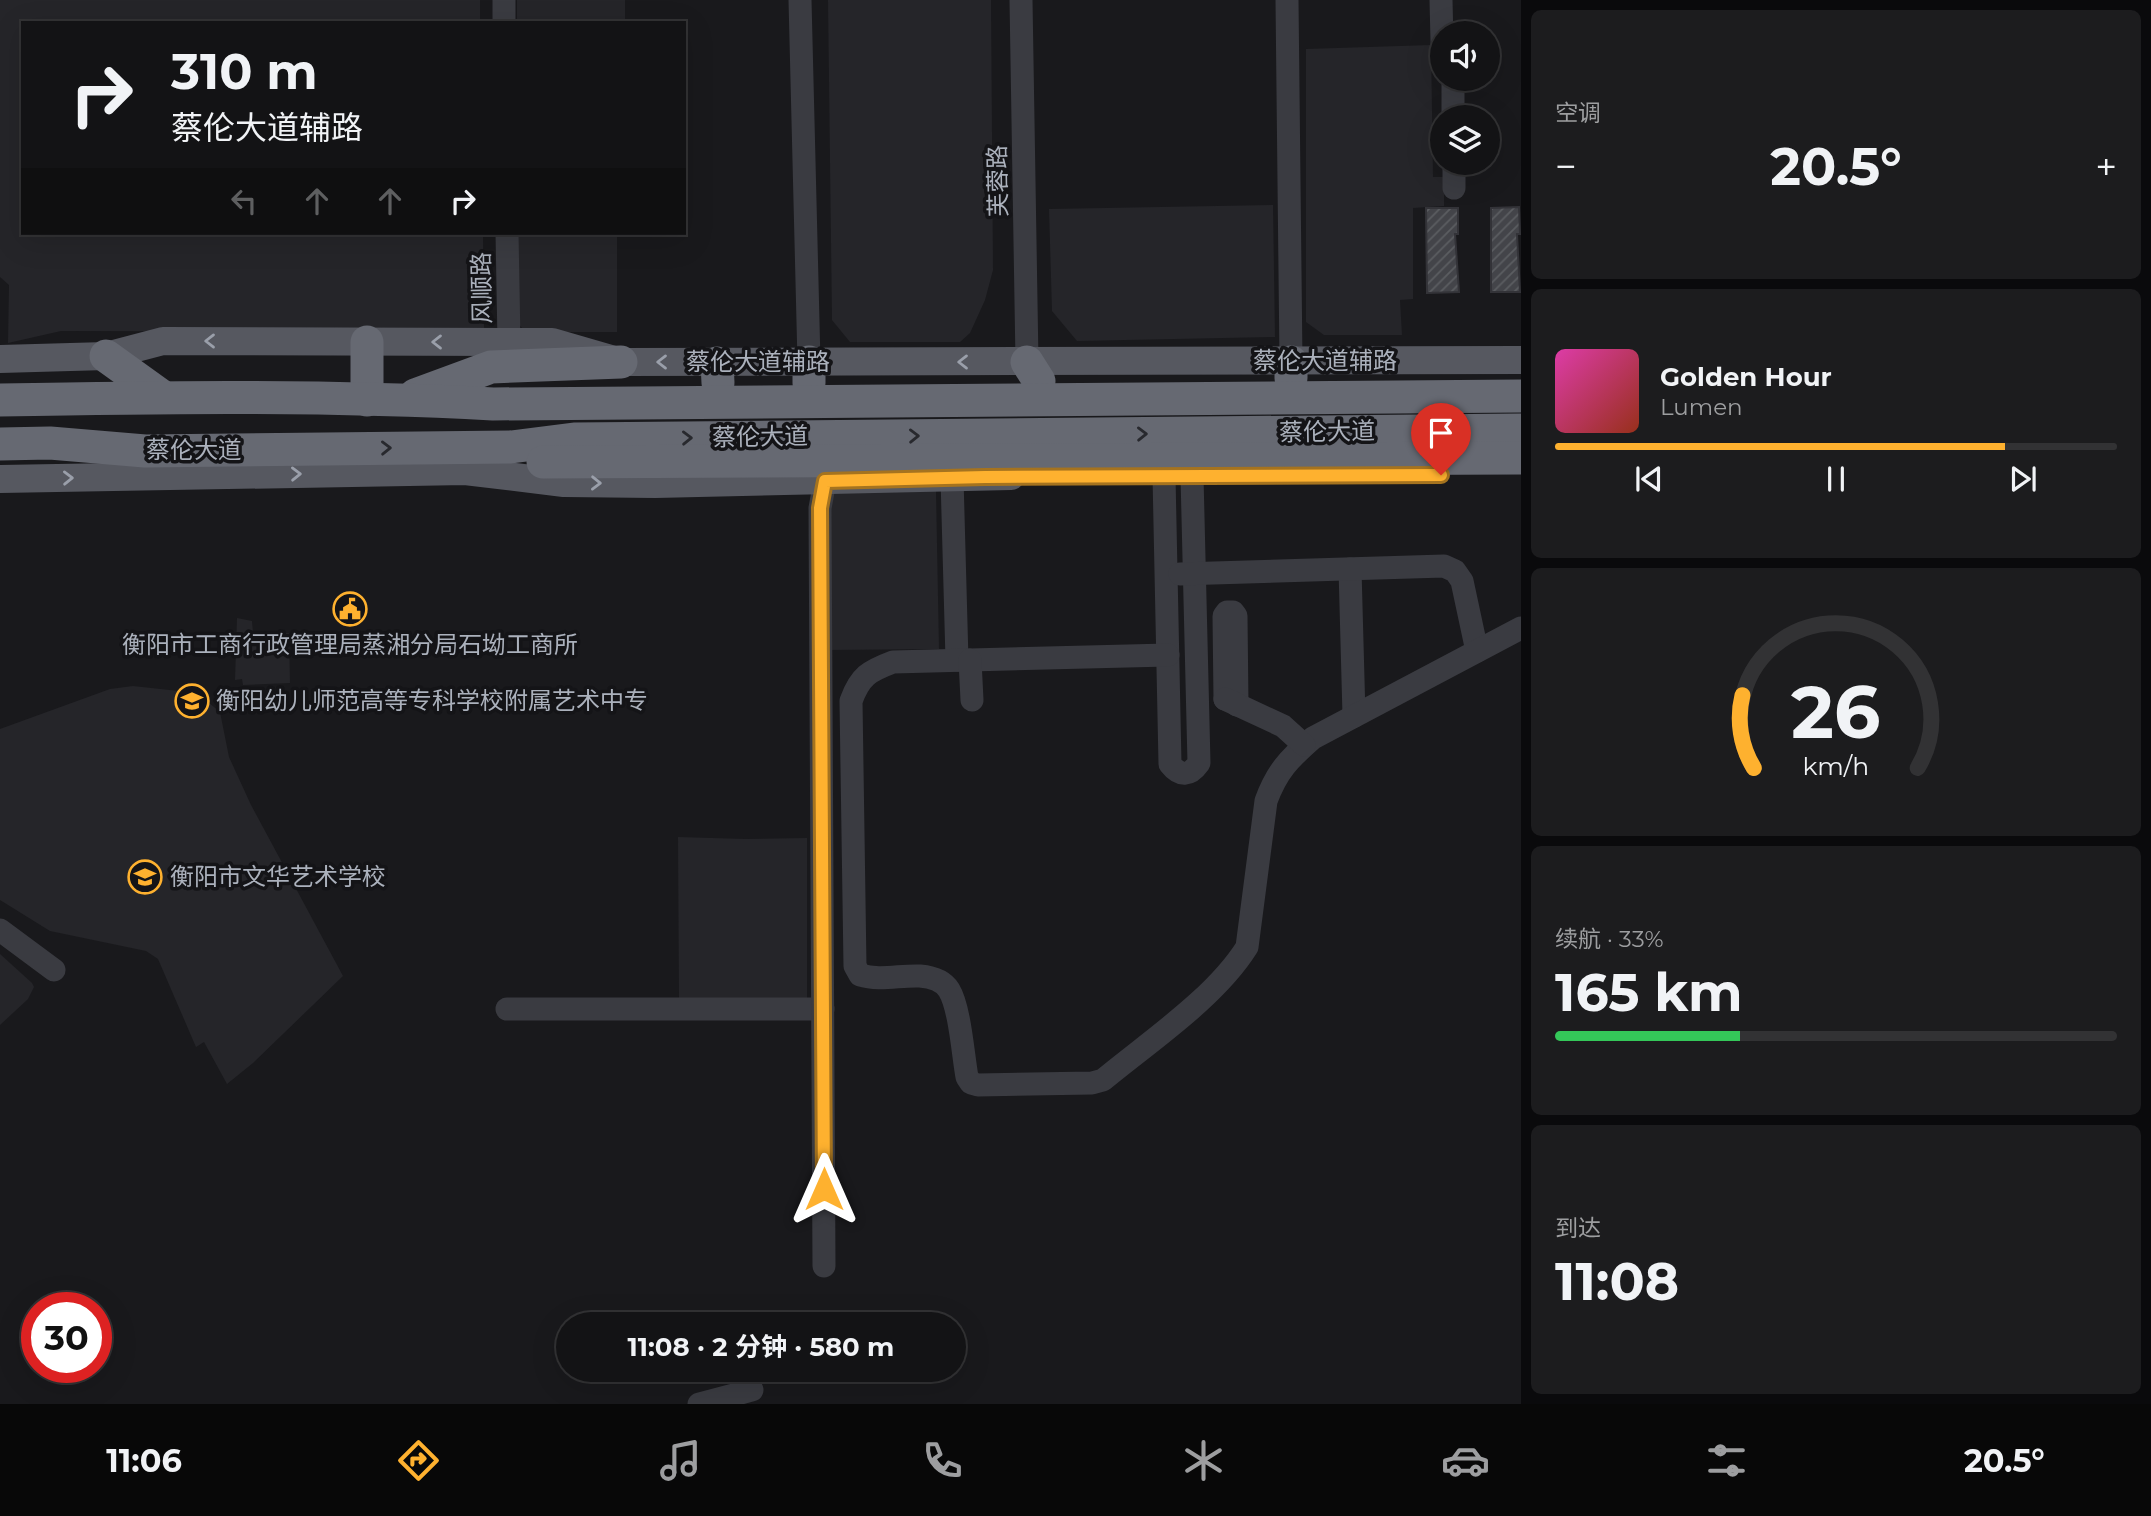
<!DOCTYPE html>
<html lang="zh">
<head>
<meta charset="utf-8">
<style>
	:root { --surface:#131315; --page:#1c1c1e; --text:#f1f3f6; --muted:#9d9ea0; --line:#323234; --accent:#feb12f }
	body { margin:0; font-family:Montserrat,"Noto Sans SC",sans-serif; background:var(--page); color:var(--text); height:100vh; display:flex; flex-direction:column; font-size:26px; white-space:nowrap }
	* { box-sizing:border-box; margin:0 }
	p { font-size:23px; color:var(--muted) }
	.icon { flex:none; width:38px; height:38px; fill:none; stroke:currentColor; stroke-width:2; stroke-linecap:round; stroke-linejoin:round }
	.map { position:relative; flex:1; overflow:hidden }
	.panel { display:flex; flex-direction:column; gap:10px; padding:10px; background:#0a0a0c; width:630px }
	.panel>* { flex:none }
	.top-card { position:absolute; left:21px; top:21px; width:665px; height:214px; border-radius:0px; box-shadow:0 7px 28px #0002,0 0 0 2px var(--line); background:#131315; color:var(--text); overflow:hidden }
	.fabs { position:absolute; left:1430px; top:21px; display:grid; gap:14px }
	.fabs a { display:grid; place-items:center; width:70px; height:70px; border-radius:50%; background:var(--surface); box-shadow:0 7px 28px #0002,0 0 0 2px var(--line); font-size:35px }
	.speed { position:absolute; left:21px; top:1292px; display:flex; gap:14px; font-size:35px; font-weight:700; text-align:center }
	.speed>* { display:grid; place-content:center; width:91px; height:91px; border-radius:50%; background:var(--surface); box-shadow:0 7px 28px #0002,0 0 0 2px var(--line); line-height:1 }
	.speed .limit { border:10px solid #d22; background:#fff; color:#111 }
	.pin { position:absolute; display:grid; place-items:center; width:60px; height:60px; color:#fff; margin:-72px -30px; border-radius:50% 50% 50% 0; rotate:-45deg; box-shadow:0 0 7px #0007 }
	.pin .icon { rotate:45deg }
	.me { position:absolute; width:77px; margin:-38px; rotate:0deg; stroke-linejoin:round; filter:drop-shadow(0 0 5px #0008) }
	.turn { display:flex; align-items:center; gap:24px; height:147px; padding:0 35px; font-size:32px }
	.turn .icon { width:91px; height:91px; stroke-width:2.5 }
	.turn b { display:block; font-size:49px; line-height:60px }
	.lanes { display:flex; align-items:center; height:66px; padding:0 35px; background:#0003; justify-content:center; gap:35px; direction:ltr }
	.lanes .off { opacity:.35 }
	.big { font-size:52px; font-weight:700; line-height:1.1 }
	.panel .tile { flex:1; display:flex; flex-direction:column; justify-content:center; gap:10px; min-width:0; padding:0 24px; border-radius:10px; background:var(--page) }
	.panel .dial { align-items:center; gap:0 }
	.dial svg { height:182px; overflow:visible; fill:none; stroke:var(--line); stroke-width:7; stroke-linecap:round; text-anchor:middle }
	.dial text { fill:var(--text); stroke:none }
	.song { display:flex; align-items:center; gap:21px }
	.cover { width:84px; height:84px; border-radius:10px; background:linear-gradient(135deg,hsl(320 70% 55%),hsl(10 70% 35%)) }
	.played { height:7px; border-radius:4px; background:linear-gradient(90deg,var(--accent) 80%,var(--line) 80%) }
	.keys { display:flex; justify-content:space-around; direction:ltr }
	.heat { display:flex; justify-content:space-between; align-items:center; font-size:38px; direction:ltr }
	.charge { height:10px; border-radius:5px; background:linear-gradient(90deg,#34c759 33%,var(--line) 0) }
	.trip { position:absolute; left:556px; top:1312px; width:410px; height:70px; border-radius:35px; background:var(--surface); box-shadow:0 7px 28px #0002,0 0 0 2px var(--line); font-weight:700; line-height:70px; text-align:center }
	.tab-bar { display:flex; height:112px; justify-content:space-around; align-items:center; background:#080808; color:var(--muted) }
	.tab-bar .icon { width:49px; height:49px }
	.tab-bar .current { color:var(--accent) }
	.tab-bar b { font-size:32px; color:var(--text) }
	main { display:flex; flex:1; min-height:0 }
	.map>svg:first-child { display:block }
	.built { fill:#252529 }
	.building { fill:url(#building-hatch); stroke:#333338; stroke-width:2 }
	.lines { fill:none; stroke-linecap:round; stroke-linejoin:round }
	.minor { stroke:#3a3b41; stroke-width:23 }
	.major { stroke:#565860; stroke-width:28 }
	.highway { stroke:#666972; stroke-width:33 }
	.oneway { stroke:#9a9faa }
	.oneway2 { stroke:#28292e }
	.route-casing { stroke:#a5731f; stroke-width:18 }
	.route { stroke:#feb12f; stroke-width:12 }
	.labels { text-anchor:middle; stroke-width:7; stroke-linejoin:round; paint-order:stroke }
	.street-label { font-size:24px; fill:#abb1bc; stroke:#141417 }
	.poi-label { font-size:24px; fill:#abb1bc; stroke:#141417; text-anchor:start }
</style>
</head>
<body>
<main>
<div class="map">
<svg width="1521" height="1404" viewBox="0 0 1521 1404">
	<defs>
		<pattern id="building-hatch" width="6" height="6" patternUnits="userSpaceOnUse" patternTransform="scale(1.75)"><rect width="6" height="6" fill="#434449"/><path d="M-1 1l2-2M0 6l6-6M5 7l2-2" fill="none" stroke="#5b5d61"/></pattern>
	</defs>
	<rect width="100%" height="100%" fill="#19191c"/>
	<!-- built -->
	<g class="built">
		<path d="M0 0H480V23H23V233H483L484 328 475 332 61 331 8 343 9 285 0 277Z"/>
		<rect x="517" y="0" width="108" height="23"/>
		<path d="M828 0H991L993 270 985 300 970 333 960 342H850L832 320Z"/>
		<path d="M1431 45 1433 177H1444V206L1413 208V299L1400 300 1402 335H1324L1306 322V49Z"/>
		<path d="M1273 205 1275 337 1077 341 1052 311 1049 209Z"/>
		<path d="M518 233H617V332H525L518 323Z"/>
		<path d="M936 491 939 649 827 650 826 503 836 492Z"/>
		<path d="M237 618 252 621 253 633H289L290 683 243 685 242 679 235 680Z"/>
		<path d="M133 686 197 693 220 712 229 757 251 805 343 976 253 1063 227 1084 204 1042 196 1047 158 959 146 951 50 931 0 900V729L110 689Z"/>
		<path d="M678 837 745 839 807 838V1000H679Z"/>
		<path d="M0 954 32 983 34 987 28 999 0 1025Z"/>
	</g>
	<!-- building -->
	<g class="building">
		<path d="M1519 207 1520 234H1517L1520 292H1491V208Z"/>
		<path d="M1426 208H1458V234H1455L1459 292 1427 293Z"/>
	</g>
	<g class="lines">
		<!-- minor -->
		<g class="minor">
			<path d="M504 0V23"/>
			<path d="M800 0 809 362"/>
			<path d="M1021 0 1027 362"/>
			<path d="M1287 0 1291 362"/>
			<path d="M1441 0 1442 41"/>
			<path d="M1453 79V117"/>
			<path d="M1454 163V188"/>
			<path d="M507 233 509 342"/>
			<path d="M1164 476 1170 764C1180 777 1190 776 1199 763L1192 476"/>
			<path d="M952 478 957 660"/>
			<path d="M1350 569 1354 716"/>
			<path d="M1180 574 1444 566 1455 571 1462 581 1477 651"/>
			<path d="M1168 655 893 662C869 671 860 676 851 701L855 966 860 975C880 981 900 975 920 976 931 977 943 980 949 990 960 1008 963 1055 967 1077L971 1083 978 1085 1092 1083 1103 1080C1150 1041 1215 998 1247 947L1266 801C1277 771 1289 759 1313 738L1521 628"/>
			<path d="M970 660 972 700"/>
			<path d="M1225 699 1224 616 1227 612H1233L1236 616 1237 705"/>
			<path d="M1225 699 1283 726 1304 745"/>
			<path d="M0 930 54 970"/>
			<path d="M507 1009H823"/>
			<path d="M824 1266 820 508 825 481"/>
			<path d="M699 1404 752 1390"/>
		</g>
		<!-- major -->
		<g class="major">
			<path d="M0 359 106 356 163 341 552 342 621 362 1521 360"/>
			<path d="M0 479 465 471 564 483 655 484 1011 476"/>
		</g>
		<!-- highway -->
		<g class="highway">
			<path d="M367 342V400"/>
			<path d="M106 356 163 397"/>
			<path d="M809 362V383"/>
			<path d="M1027 362 1039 381"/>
			<path d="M1291 362V378"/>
			<path d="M717 363 718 383"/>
			<path d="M415 395 491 367 621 362"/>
			<path d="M0 400C164 397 329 395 493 404L1521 396"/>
			<path d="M0 444 50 443 145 451 511 447 574 439 1521 430"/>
			<path d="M543 462 1521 458"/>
		</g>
	</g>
	<!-- one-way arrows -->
	<defs><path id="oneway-chevron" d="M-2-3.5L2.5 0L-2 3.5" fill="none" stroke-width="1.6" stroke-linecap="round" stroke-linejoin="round" transform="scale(1.75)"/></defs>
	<g class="oneway">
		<use href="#oneway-chevron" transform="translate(210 341) rotate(-180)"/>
		<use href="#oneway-chevron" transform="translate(437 342) rotate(-180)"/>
		<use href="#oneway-chevron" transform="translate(662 362) rotate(-180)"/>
		<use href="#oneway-chevron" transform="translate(963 362) rotate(180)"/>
		<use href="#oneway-chevron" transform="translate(296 474) rotate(-1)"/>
		<use href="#oneway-chevron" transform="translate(68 478) rotate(-1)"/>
		<use href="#oneway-chevron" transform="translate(596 483) rotate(1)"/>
	</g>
	<g class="oneway2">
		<use href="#oneway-chevron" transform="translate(1142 434) rotate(-1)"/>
		<use href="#oneway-chevron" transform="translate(914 436) rotate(-1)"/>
		<use href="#oneway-chevron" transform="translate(687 438) rotate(-1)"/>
		<use href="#oneway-chevron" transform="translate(386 448) rotate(-1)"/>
	</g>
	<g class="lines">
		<defs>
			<path id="route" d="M824 1189 820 508 825 481 985 477 1441 475"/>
		</defs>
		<!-- route casing -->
		<use href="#route" class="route-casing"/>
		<!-- route -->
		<use href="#route" class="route"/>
	</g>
	<!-- icons -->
	<defs>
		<symbol id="civic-ring" viewBox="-11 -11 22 22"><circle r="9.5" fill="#141417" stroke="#feb12f" stroke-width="1.5"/><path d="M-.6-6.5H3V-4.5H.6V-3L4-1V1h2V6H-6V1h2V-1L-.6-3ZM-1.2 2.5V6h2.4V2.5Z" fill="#feb12f"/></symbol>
		<symbol id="school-ring" viewBox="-11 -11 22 22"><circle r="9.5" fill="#141417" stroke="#feb12f" stroke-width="1.5"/><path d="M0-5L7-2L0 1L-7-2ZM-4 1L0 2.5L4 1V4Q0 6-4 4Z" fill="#feb12f"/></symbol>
	</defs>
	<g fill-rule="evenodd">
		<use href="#civic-ring" x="331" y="590" width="38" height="38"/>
		<use href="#school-ring" x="173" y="682" width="38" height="38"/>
		<use href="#school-ring" x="126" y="858" width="38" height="38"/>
	</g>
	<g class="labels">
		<!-- street labels -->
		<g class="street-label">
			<text transform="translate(998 181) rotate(-91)" y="8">芙蓉路</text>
			<text transform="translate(482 288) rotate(-91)" y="8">风顺路</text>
			<text x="1325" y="369">蔡伦大道辅路</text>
			<text x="758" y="370">蔡伦大道辅路</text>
			<text transform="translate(1327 432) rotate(-1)" y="8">蔡伦大道</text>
			<text transform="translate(760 437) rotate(-1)" y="8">蔡伦大道</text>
			<text x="194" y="458">蔡伦大道</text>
		</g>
		<!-- poi labels -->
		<g class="poi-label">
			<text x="350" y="653" text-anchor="middle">衡阳市工商行政管理局蒸湘分局石坳工商所</text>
			<text x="216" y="709">衡阳幼儿师范高等专科学校附属艺术中专</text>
			<text x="170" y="885">衡阳市文华艺术学校</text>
		</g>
	</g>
</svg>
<div class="fabs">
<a><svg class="icon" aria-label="sound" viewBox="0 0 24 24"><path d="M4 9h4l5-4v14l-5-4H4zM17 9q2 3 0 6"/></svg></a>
<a><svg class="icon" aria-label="layers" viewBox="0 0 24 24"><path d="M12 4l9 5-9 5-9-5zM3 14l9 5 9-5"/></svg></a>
</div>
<div class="speed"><div class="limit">30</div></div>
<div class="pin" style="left:1441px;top:475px;background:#d93025"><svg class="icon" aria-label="arrive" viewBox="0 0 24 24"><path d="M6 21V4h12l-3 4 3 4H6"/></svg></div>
<svg class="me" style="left:824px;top:1189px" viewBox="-20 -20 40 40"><path d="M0-17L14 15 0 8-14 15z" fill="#feb12f" stroke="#fff" stroke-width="4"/></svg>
<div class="trip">11:08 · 2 分钟 · 580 m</div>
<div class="top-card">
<div class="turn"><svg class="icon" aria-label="right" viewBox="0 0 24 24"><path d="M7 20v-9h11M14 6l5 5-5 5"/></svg><div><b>310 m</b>蔡伦大道辅路</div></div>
<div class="lanes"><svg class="icon off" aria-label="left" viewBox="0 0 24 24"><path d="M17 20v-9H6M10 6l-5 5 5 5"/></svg><svg class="icon off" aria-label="ahead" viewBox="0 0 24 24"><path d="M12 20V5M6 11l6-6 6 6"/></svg><svg class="icon off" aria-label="ahead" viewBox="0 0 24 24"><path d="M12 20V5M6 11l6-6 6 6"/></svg><svg class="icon" aria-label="right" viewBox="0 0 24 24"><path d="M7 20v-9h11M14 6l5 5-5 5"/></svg></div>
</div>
</div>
<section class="panel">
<div class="tile"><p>空调</p>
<div class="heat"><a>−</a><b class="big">20.5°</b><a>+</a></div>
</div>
<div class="tile">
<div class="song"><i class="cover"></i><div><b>Golden Hour</b><p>Lumen</p></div></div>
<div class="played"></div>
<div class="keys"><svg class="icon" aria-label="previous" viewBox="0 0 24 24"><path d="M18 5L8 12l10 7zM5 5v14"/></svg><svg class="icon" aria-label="pause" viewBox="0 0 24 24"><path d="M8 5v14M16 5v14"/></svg><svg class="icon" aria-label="next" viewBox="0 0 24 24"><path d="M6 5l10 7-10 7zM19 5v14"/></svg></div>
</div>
<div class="tile dial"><svg viewBox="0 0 100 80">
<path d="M14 69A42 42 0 1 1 86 69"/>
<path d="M14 69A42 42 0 0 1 9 37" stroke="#feb12f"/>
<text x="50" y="56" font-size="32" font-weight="700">26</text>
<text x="50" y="72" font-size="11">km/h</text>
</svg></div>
<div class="tile"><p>续航 · 33%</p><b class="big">165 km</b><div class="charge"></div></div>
<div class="tile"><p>到达</p><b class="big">11:08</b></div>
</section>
</main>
<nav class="tab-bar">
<b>11:06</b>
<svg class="icon current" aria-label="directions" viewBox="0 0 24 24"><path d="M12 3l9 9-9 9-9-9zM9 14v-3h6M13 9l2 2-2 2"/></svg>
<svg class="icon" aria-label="music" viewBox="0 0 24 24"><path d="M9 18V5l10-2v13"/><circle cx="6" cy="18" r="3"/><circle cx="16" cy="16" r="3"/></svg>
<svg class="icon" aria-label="phone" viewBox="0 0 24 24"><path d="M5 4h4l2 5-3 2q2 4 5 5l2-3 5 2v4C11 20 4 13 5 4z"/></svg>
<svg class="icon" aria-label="climate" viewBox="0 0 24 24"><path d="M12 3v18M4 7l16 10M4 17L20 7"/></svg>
<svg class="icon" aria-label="car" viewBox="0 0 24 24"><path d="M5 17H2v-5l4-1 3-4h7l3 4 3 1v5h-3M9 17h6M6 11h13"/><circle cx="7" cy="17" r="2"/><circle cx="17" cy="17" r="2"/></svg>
<svg class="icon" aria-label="filters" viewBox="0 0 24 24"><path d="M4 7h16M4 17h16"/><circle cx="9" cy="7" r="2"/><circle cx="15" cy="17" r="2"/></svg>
<b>20.5°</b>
</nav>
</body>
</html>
